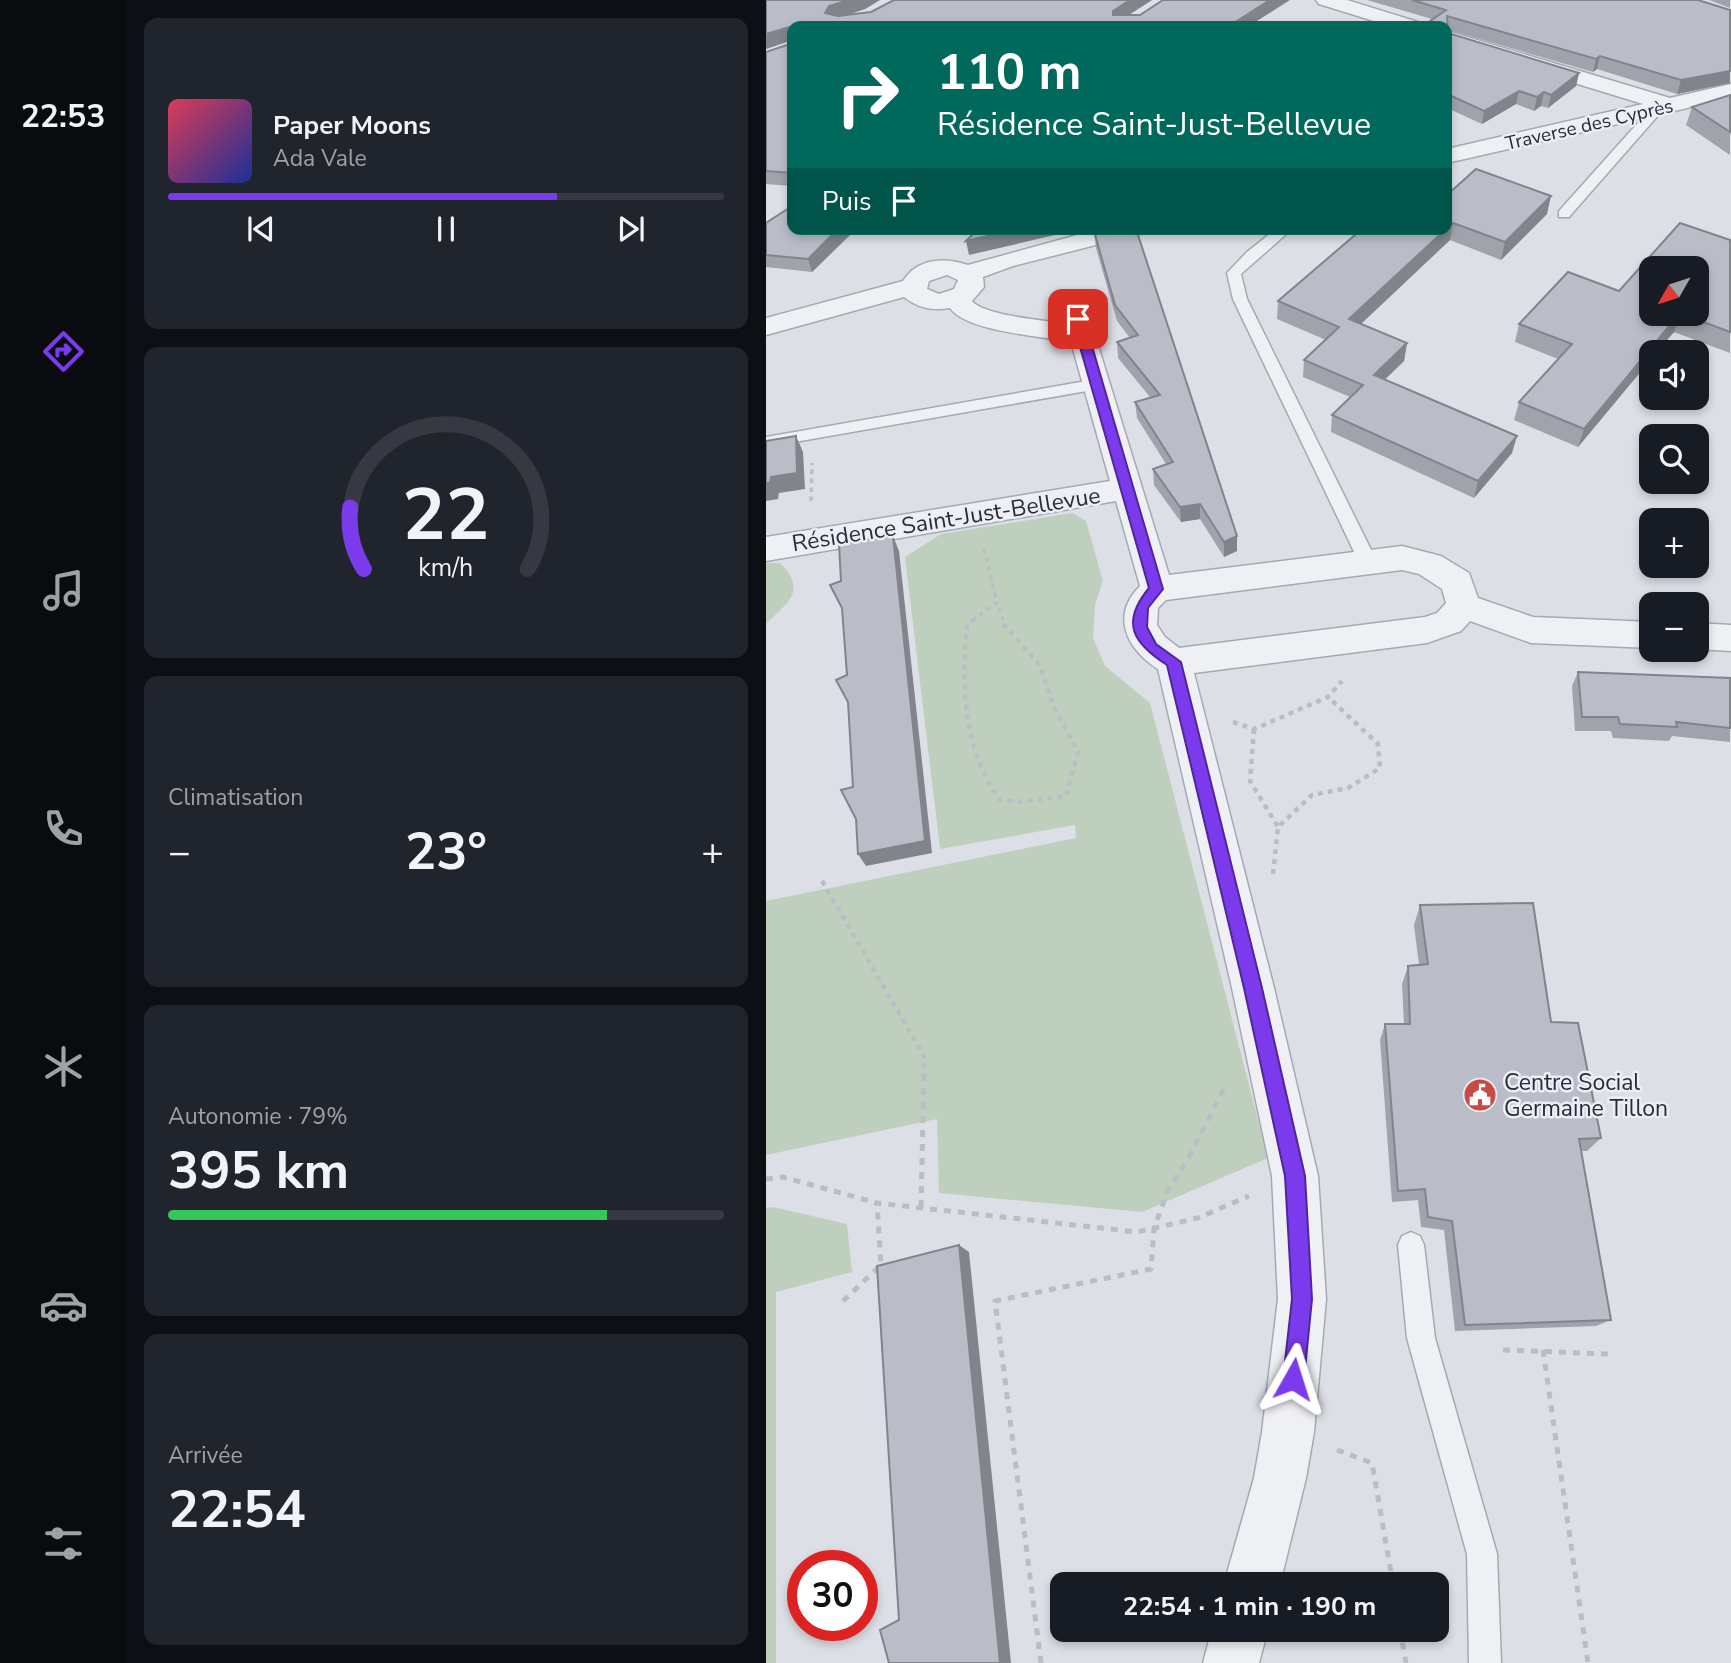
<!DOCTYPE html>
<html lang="fr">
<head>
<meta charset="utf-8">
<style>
	:root { --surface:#171b24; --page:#20242c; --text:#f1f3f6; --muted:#9ea1a6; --line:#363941; --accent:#7c3aed }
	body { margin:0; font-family:"Nunito Sans",sans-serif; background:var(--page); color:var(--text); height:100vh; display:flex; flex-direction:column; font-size:26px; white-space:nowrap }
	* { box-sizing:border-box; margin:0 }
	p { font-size:23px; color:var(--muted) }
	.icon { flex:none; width:38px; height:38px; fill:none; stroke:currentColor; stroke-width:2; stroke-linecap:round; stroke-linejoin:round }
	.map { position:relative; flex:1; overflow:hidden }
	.sheet { display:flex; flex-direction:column; gap:18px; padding:18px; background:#0d0f14; width:640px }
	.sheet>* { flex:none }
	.banner { position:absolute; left:21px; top:21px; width:665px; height:214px; border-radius:14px; box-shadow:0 4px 10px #0003; background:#00695c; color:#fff; overflow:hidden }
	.needle { width:46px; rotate:231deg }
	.buttons { position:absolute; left:873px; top:256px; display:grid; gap:14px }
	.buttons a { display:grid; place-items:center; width:70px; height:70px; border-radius:14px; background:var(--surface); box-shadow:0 4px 10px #0003; font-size:35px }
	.speed { position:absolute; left:21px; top:1550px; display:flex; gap:14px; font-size:35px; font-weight:700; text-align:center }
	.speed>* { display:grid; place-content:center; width:91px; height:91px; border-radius:50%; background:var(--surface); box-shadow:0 4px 10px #0003; line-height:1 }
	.speed .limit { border:10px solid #d22; background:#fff; color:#111 }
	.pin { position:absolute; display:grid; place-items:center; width:60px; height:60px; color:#fff; margin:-30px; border-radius:14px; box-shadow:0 4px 10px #0006 }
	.me { position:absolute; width:77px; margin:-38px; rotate:6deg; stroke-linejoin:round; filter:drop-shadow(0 0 5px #0008) }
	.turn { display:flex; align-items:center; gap:24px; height:147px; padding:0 35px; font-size:32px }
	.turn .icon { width:91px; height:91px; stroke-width:2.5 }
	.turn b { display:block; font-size:49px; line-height:60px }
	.then { display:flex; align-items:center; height:66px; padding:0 35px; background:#0003; gap:14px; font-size:26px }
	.big { font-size:52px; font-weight:700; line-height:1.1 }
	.sheet .widget { flex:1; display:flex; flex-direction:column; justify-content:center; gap:10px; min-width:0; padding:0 24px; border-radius:14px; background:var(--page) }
	.sheet .dial { align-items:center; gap:0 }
	.dial svg { height:182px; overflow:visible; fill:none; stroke:var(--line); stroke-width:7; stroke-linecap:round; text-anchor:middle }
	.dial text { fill:var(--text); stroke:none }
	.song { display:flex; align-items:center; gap:21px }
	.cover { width:84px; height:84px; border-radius:10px; background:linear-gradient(135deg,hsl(350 70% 55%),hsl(230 70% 35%)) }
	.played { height:7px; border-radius:4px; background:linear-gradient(90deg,var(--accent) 70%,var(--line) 70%) }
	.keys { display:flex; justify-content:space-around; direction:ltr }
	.heat { display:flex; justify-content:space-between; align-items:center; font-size:38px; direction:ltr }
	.charge { height:10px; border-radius:5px; background:linear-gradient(90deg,#34c759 79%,var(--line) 0) }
	.trip { position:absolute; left:284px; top:1572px; width:399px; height:70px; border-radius:14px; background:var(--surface); box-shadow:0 4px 10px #0003; font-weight:700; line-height:70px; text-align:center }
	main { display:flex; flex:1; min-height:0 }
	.tab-bar { display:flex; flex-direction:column; width:126px; justify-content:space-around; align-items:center; background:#090b0e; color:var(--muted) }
	.tab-bar .icon { width:49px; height:49px }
	.tab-bar .selected { color:var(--accent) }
	.tab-bar b { font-size:32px; color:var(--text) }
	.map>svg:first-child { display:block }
	.green { fill:#bfcfbe }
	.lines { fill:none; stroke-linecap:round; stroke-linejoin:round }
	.service-casing { stroke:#a6a9b3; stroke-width:3 }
	.minor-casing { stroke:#a6a9b3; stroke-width:3 }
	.path-far2 { stroke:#bbbdc4; stroke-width:3.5; stroke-dasharray:4.5 4.5; stroke-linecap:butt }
	.path-far1 { stroke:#bbbdc4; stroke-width:4.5; stroke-dasharray:5 5; stroke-linecap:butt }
	.path { stroke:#bbbdc4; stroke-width:5; stroke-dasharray:7 7; stroke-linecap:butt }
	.service { fill:#eff0f4; fill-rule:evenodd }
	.minor { fill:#eff0f4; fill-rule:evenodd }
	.wall { fill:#a0a3ac }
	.shaded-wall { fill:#82848c }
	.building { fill:#babdc8; stroke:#82848c; stroke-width:2; fill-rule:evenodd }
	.route { fill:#7c3aed; stroke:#51269a; stroke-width:2 }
	.labels { text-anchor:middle; stroke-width:5; stroke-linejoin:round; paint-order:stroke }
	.far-street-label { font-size:19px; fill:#272b3b; stroke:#eceef4 }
	.street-label { font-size:23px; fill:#272b3b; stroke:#eceef4 }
	.poi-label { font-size:23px; fill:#272b3b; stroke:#eceef4; text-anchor:start }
</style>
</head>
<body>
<main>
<nav class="tab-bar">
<b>22:53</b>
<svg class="icon selected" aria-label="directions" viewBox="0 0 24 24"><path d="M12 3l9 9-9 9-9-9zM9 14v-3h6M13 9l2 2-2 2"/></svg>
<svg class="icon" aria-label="music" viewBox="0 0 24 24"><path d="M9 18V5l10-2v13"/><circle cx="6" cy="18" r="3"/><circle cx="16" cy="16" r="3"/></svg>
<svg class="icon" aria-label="phone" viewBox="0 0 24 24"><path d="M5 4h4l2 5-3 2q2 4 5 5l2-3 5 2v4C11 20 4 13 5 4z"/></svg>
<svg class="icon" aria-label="climate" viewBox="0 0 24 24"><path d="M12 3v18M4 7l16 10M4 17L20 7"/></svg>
<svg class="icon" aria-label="car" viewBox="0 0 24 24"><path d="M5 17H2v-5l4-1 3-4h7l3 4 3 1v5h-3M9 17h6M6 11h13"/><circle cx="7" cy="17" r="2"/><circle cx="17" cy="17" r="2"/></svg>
<svg class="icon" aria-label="filters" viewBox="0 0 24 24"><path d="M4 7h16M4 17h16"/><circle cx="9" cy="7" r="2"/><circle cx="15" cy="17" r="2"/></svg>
</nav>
<section class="sheet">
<div class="widget">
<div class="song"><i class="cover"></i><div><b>Paper Moons</b><p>Ada Vale</p></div></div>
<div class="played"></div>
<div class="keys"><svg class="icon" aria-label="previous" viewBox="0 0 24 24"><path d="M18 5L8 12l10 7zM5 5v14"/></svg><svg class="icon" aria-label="pause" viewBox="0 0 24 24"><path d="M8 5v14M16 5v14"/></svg><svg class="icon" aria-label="next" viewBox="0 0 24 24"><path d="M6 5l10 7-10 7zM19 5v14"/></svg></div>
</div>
<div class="widget dial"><svg viewBox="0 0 100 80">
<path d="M14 69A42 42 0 1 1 86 69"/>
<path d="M14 69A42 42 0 0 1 8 42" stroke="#7c3aed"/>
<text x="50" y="56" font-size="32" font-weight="700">22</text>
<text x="50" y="72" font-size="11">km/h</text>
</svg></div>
<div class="widget"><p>Climatisation</p>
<div class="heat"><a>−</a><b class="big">23°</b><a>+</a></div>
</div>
<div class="widget"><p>Autonomie · 79%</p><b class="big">395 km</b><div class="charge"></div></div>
<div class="widget"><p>Arrivée</p><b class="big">22:54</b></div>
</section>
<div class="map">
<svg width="965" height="1663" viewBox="0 0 965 1663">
	<rect width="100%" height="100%" fill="#dddfe6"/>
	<!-- green -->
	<g class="green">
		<path d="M307 513 320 521 337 581 329 605 327 638 339 666 384 703 502 1158 376 1212 173 1193 171 1119 0 1155V901L310 838 309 825 174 849 139 557 175 534Z"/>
		<path d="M0 563H14C42 591 22 602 0 624Z"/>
		<path d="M7 1207 81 1224 86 1272 10 1292V1663H0V1208Z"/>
	</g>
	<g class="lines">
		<defs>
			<g id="service">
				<path d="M891 105 895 106V112L803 217H793V211L887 106Z"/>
				<path d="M510 229H526L475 274 481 299 611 562 608 567H596L593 562 467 299 461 273 481 252Z"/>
				<path d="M332 379 338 380 340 384 338 388 0 447V437Z"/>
				<path d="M645 1232 654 1236 658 1245 669 1338 731 1554 735 1663H703L701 1554 641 1338 632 1245 636 1236Z"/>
			</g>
			<g id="minor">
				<path d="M550 0H581L652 22 655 26H624L553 4Z"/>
				<path d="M681 31 904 98 965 84V98L681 163V149L877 104 681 44Z"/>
				<path d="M333 229H376L373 234 247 266 217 277 218 287 206 301C218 316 280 320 300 324L295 303 299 297 308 295 317 297 403 575 636 546 675 556 703 573 712 598 767 617 886 622V648L765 643 704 621 695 631 661 643 428 673 508 988 552 1176 560 1299 548 1432 540 1478 514 1584H458L488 1478 496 1432 512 1299 506 1176 466 988 392 669C361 649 344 616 374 586L350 501 0 561V537L344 481 305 342C276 336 201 332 184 308 167 311 152 308 138 297L0 335V318L137 281C151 258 179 257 202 265ZM181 275 192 280 188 289 173 294 161 289 163 281ZM636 570 653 574 676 589 680 603 671 613 659 617 413 648 399 637 391 625 392 608 400 600Z"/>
				<path d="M931 623 965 625V651L931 649Z"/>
				<path d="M446 1629H502L493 1663H437Z"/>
			</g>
		</defs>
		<!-- service casing -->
		<use href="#service" class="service-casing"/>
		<!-- minor casing -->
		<use href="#minor" class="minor-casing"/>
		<!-- path-far2 -->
		<g class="path-far2">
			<path d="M45 501 46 463"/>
			<path d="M218 549 231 603"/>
			<path d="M206 620 231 603 237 620"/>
		</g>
		<!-- path-far1 -->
		<g class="path-far1">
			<path d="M209 619 201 624C196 686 196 746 233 799L251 802 300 796 312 752 287 705 274 665 238 625 236 619"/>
			<path d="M467 722 488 729 562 697 576 681"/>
			<path d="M488 729 484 781 512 827"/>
			<path d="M507 874 512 827 546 795 582 788 614 768 612 744 562 697"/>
			<path d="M56 881 158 1056V1074"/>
		</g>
		<!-- path -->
		<g class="path">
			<path d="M0 1179 17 1177 111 1203 371 1232 432 1218 483 1196"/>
			<path d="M155 1207 158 1073"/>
			<path d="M77 1301 115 1265 111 1203"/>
			<path d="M737 1350 843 1354"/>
			<path d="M777 1350 822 1663"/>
			<path d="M571 1450 606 1463 627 1584"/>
			<path d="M634 1629 640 1663"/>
			<path d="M275 1663 229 1301 385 1269 388 1229 401 1192 424 1155 460 1084"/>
		</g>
		<!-- service -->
		<use href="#service" class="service"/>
		<!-- minor -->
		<use href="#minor" class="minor"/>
	</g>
	<!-- wall -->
	<g class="wall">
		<path d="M0 0H114L99 9 82 14 105 12 128 0H386L362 15 483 26H26V186L0 184V52L24 44V41L0 49Z"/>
		<path d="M601 0H932L964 10V83L911 94 831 69 827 72 682 30V33L813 73 810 86 782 108 775 106 768 111 750 104 716 124 681 108V26L666 19Z"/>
		<path d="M943 0H964V8Z"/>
		<path d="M964 95V155L920 125 926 107Z"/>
		<path d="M681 195 781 214 735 260 684 240 595 324 641 343 638 361 619 379 746 453 708 498 565 432 566 415 584 397 537 377 538 360 560 340 511 319 512 301 681 229Z"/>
		<path d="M0 223 26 229H83L85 234 46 272 0 267Z"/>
		<path d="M328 231 471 551 458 557 434 519 415 522 388 485 387 469 400 464 371 418 369 402 384 397 352 358 351 342 364 338 351 321 330 248Z"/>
		<path d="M964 240V353L908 332 886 352V358L812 447 748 420 753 402 792 359 749 342 753 324 853 291Z"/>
		<path d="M812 672 964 678V742L906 736 903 741 847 738 845 731H809L806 686Z"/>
		<path d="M654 905 785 1022 835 1138 821 1151H815L845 1320 830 1326 689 1331 678 1230 655 1227 652 1200 626 1202 614 1040 619 1024H638L636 984 642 966 653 965 648 925Z"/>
	</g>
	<!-- shaded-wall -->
	<g class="shaded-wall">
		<path d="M83 0H114L99 9 67 20 59 13 63 6Z"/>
		<path d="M364 0H386L349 24 347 15V11Z"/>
		<path d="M504 0H524L483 26H463Z"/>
		<path d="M23 27 26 40 0 49V34Z"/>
		<path d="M834 56 831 69 827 72 830 59Z"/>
		<path d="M964 71V83L911 94 915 80Z"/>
		<path d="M813 73 810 86 782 108 785 95Z"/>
		<path d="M753 91 750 104 716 124 718 111Z"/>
		<path d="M778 92 775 106 768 111 771 97Z"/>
		<path d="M785 196 781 214 735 260 739 242Z"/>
		<path d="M687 223 684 240 581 337 583 319Z"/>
		<path d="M72 229H83L85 234 46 272 42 259Z"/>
		<path d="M252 229H315L203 255 200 241Z"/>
		<path d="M914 313 908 332 891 352H886V358L812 447 818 429Z"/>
		<path d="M641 343 638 361 606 392 608 375Z"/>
		<path d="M30 436 37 452 39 489 13 493 12 499 0 501V483Z"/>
		<path d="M751 436 746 453 708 498 712 481Z"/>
		<path d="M434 504V519L415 522 414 507Z"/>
		<path d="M127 536 133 551 166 853 100 866 92 854Z"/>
		<path d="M471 536V551L458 557V542Z"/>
		<path d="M193 1245 203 1252 245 1663H234Z"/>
	</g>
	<!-- building -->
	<g class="building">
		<path d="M0 0H83L63 6 59 13 72 16 105 12 128 0H364L347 11V15H374L397 0H504L463 26H26V173L0 171V52L24 44 23 27 0 34Z"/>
		<path d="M646 0H932L964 10V71L915 80 834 56 830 59 681 16 682 33 813 73 785 95 778 92 771 97 753 91 718 111 681 94V26H657L680 10Z"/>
		<path d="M964 95V132L926 107Z"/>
		<path d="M710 169 785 196 739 242 687 223 681 229V195Z"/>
		<path d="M26 206V229H72L42 259 0 255V223Z"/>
		<path d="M914 223 964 240V332L914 313 818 429 753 402 806 344 753 324 802 272 853 291ZM886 268H931V313H886Z"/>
		<path d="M212 229H252L200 241Z"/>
		<path d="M337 229H370L471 536 458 542 434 504 414 507 387 469 407 462 369 402 394 395 351 342 372 335 349 305 328 231Z"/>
		<path d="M596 229H680L583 319 641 343 608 375 751 436 712 481 566 415 597 385 538 360 573 327 512 301Z"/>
		<path d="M30 436 31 473 5 477 4 483H0V441Z"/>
		<path d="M127 536 159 841 92 854 90 819 75 790 87 787 82 702 70 680 81 675 76 608 64 585 75 581 73 544Z"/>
		<path d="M812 672 964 678V728L910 722 911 727 854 724 852 717H816Z"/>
		<path d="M767 903 785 1022 812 1023 835 1138 813 1139 845 1320 699 1325 686 1221 662 1217 659 1189 632 1191 619 1024H644L642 966 662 964 654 905Z"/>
		<path d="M193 1245 234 1663H123L114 1630 133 1620 111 1266Z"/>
	</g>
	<!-- route -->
	<path class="route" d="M312 316 318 319 397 589 382 608 381 627 390 644 415 662 496 988 539 1176 546 1299 538 1379 535 1386 527 1389 520 1386 517 1379 526 1299 519 1176 478 988 401 665C367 643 354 623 383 588L306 319Z"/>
	<!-- icons -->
	<defs>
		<symbol id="civic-disc" viewBox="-11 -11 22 22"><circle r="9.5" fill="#c64b47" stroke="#eceef4"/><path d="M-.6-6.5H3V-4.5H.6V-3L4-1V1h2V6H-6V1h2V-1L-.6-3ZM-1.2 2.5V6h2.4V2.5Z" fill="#fff"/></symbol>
	</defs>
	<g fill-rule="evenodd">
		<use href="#civic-disc" x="695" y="1076" width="38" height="38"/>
	</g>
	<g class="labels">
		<!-- far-street labels -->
		<g class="far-street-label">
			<text transform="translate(823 124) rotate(-13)" y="7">Traverse des Cyprès</text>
		</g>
		<!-- street labels -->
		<g class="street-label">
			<text transform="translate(180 519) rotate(-9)" y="8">Résidence Saint-Just-Bellevue</text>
		</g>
		<!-- poi labels -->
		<g class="poi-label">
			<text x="738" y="1090">Centre Social<tspan x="738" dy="26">Germaine Tillon</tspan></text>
		</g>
	</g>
</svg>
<div class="buttons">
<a><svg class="needle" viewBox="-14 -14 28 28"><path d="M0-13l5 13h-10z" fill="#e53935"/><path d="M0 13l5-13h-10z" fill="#9ea1a6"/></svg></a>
<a><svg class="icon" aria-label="sound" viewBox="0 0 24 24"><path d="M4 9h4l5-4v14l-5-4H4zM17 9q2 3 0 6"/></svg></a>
<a><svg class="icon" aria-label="search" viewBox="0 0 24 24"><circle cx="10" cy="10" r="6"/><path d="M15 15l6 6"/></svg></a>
<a>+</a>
<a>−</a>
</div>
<div class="speed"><div class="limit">30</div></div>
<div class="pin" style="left:312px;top:319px;background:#d93025"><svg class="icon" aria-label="arrive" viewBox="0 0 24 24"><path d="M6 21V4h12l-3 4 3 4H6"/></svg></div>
<svg class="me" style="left:527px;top:1379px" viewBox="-20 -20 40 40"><path d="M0-17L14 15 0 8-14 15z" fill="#7c3aed" stroke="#fff" stroke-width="4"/></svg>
<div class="trip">22:54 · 1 min · 190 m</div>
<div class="banner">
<div class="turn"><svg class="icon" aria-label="right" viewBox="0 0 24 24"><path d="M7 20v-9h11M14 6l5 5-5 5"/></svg><div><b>110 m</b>Résidence Saint-Just-Bellevue</div></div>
<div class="then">Puis<svg class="icon" aria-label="arrive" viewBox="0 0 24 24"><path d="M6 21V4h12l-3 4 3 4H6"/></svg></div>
</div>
</div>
</main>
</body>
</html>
